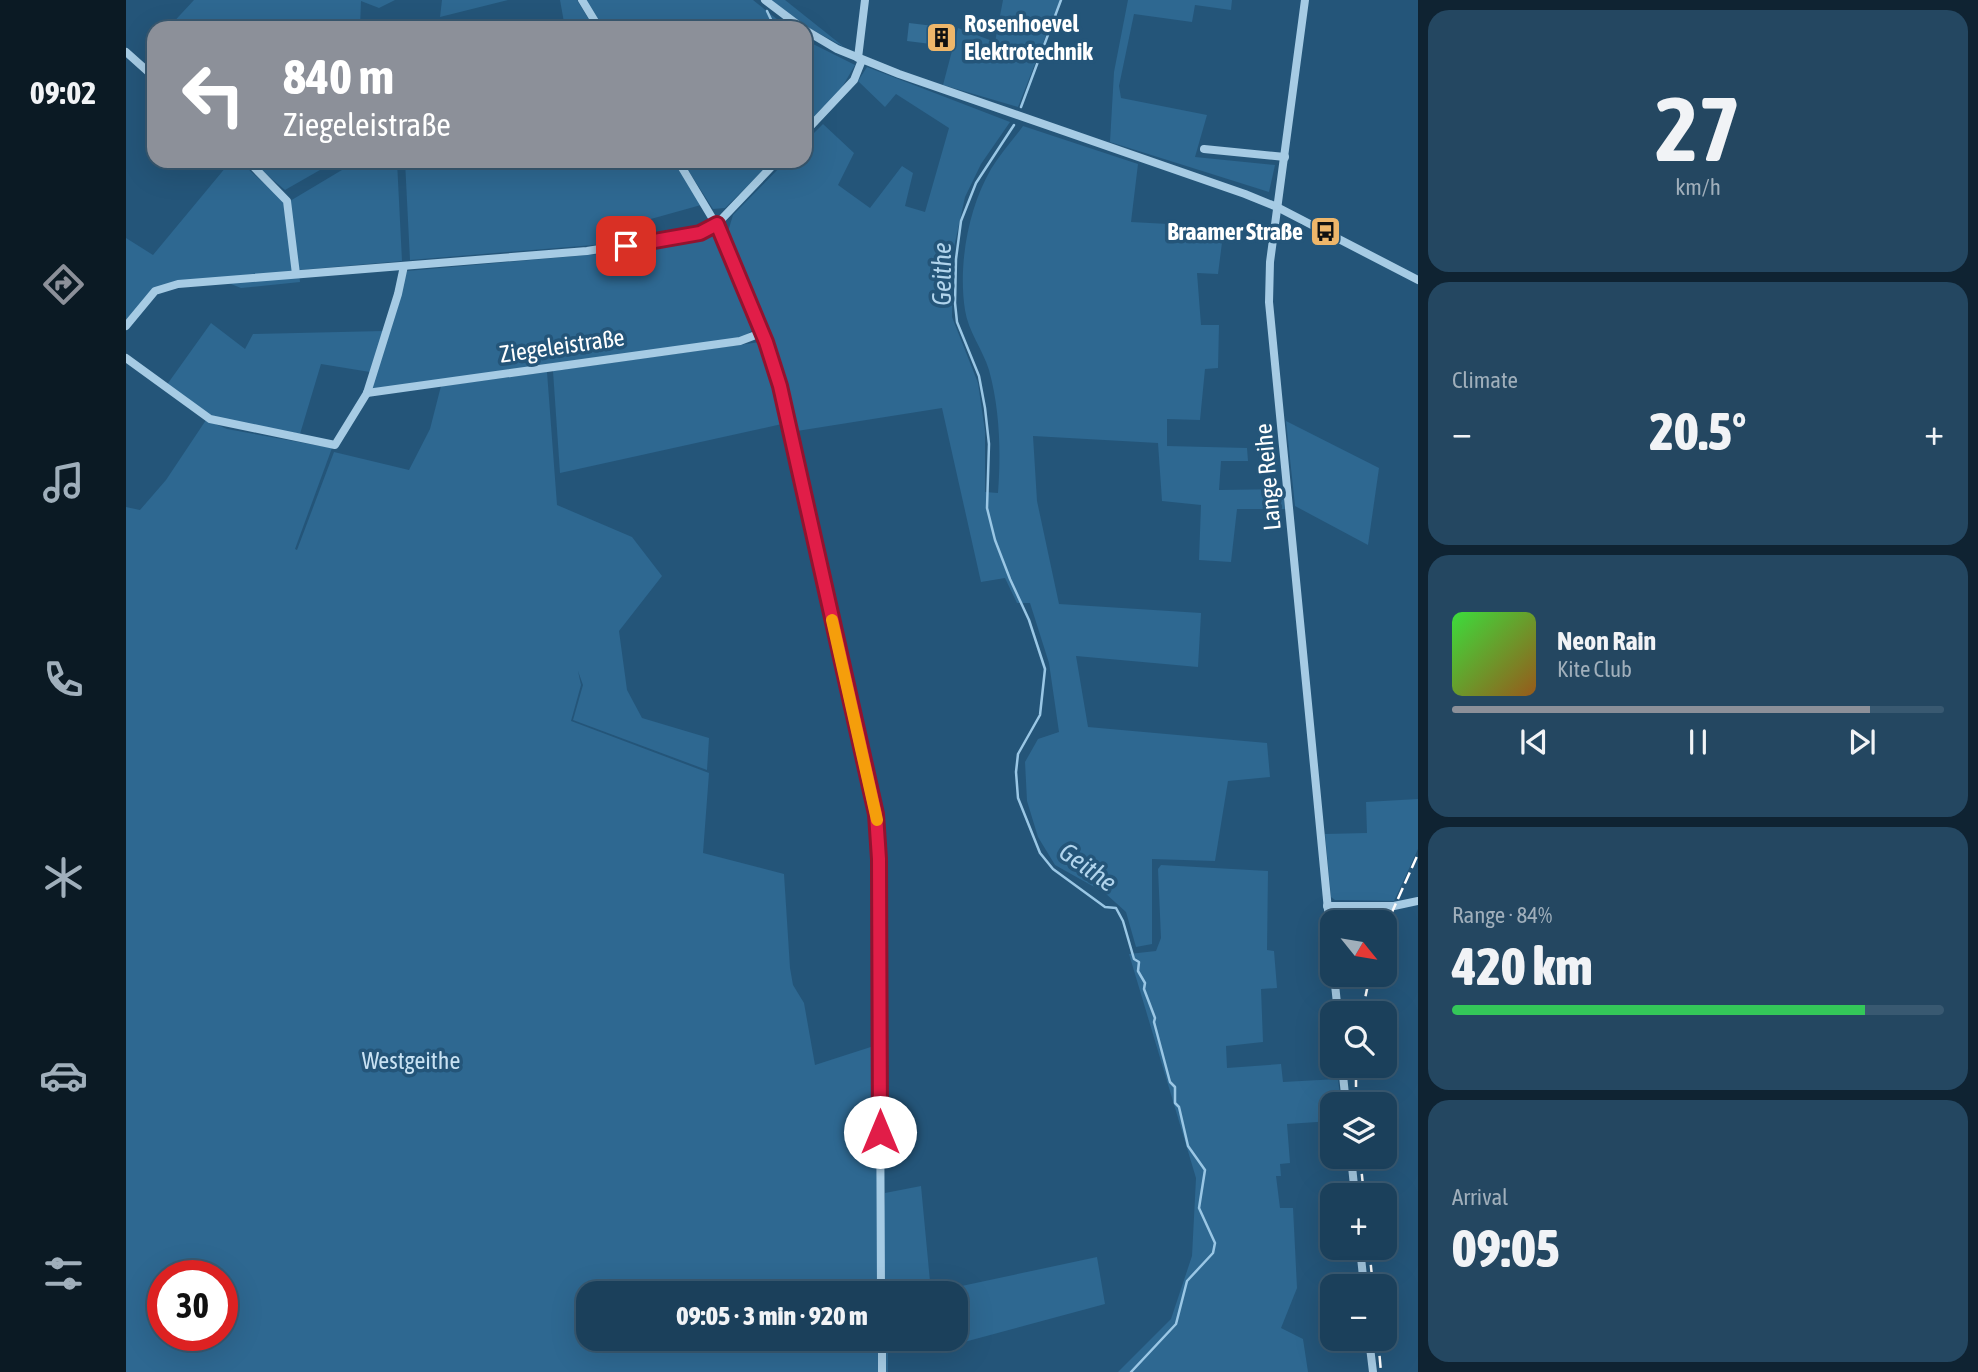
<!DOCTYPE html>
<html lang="en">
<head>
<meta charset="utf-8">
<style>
	:root { --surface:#1b405b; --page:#244761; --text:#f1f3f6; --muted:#a0afbb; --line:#395971; --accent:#8c9099 }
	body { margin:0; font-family:"Asap Condensed",sans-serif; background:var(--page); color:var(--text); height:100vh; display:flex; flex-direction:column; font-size:26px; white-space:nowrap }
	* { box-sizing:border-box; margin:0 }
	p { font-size:23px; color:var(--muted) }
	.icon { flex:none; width:38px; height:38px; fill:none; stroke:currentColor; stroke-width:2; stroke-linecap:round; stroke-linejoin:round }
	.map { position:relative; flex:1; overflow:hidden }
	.side { display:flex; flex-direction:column; gap:10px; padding:10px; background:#0f2332; width:560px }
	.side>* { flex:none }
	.banner { position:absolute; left:21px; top:21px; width:665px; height:147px; border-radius:21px; box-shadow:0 7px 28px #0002,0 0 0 2px var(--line); background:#8c9099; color:#fff; overflow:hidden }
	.needle { width:46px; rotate:120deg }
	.fabs { position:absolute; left:1194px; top:910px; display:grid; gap:14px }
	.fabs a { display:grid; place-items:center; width:77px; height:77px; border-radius:14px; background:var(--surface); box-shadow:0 7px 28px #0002,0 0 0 2px var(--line); font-size:35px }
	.speed { position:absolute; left:21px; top:1260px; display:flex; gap:14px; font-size:35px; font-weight:700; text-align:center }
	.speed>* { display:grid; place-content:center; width:91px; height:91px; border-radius:50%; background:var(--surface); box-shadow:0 7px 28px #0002,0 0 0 2px var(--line); line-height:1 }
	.speed .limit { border:10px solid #d22; background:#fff; color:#111 }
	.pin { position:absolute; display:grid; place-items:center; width:60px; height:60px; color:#fff; margin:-30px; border-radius:14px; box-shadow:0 4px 10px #0006 }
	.me { position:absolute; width:77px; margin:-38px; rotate:0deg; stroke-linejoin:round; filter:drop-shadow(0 0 5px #0008) }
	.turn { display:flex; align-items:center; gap:24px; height:147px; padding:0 21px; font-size:32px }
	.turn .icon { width:91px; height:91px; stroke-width:2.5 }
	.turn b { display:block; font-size:49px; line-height:60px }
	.big { font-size:52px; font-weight:800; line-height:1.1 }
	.side .tile { flex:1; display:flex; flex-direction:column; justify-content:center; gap:10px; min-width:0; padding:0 24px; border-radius:21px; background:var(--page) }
	.side .dial { align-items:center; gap:0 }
	.dial b { font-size:91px; line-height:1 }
	.song { display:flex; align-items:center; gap:21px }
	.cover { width:84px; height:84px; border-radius:10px; background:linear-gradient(135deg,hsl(120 70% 55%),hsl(30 70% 35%)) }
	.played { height:7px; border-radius:4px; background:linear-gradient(90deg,var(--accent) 85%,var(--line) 85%) }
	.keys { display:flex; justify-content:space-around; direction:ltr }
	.heat { display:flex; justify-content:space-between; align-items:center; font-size:38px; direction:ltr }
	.charge { height:10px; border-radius:5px; background:linear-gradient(90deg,#34c759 84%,var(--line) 0) }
	.trip { position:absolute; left:450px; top:1281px; width:392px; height:70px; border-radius:21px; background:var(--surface); box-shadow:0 7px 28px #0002,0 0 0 2px var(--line); font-weight:800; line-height:70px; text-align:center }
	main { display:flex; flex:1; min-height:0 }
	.dock { display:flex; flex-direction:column; width:126px; justify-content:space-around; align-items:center; background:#0b1a24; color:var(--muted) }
	.dock .icon { width:49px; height:49px }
	.dock .on { color:var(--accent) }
	.dock b { font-size:32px; color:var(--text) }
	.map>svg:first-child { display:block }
	.green { fill:#2e6891; fill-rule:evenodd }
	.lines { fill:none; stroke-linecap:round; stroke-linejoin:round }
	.stream { stroke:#9ac7e5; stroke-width:2.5 }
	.building { fill:#346e96 }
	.minor { stroke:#a6cbe4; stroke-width:8 }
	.rail { stroke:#fff; stroke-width:2.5; stroke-dasharray:12 5; stroke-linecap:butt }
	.route-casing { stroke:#92132f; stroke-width:18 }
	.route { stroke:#e11d48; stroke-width:12 }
	.slow { stroke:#f59e0b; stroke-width:12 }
	.labels { text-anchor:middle; stroke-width:7; stroke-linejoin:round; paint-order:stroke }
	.poi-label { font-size:24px; font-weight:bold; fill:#fff; stroke:#245579; text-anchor:start }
	.street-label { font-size:24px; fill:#fff; stroke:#245579 }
	.park-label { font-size:24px; fill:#c9e2f3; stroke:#245579 }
	.water-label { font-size:26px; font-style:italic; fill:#b1d4ec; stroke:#245579 }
</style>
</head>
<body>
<main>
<nav class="dock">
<b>09:02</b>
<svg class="icon on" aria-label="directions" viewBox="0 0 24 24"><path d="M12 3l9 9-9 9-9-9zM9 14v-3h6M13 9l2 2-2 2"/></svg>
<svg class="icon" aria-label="music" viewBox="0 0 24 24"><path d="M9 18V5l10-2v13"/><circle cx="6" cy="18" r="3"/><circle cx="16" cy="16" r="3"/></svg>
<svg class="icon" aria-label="phone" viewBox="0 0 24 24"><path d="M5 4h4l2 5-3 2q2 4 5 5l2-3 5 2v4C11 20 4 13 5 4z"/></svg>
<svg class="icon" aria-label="climate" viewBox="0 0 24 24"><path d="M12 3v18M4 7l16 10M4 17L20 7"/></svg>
<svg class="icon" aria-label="car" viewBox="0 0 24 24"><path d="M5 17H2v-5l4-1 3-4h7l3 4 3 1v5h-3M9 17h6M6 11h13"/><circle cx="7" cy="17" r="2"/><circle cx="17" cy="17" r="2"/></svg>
<svg class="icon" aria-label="filters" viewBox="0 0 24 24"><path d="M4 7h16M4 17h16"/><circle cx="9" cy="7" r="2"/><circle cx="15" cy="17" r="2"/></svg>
</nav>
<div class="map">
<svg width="1292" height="1372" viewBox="0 0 1292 1372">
	<rect width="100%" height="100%" fill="#245579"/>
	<!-- green -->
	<g class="green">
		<path d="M68 0H269L253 8 235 1 234 28H42Z"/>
		<path d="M316 0H382L314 17Z"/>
		<path d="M434 0H451L468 28H439Z"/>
		<path d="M454 0H627L662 28H469Z"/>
		<path d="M645 0H659L718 47 674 23Z"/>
		<path d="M877 0H934L892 107 817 85 832 28 869 42Z"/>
		<path d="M1002 0H1106L1105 10 1069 5 1066 22 1008 14 993 86 995 98 1081 115 1069 157 1149 165 1143 192 984 142 988 72Z"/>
		<path d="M679 40 729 65 715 89 679 128Z"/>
		<path d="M741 67 884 122 855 164 839 197 827 252 826 317 852 383 859 431V492L872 493C875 453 874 410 863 370 857 350 842 331 839 310 832 265 842 209 865 169 874 154 887 140 897 126L1012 164 1005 222 1098 227 1092 274 1071 273 1075 325H1093L1092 368 1079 369 1074 420 1041 419V446L1121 448 1122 461H1095L1093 490 1157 489 1159 509H1111L1105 562 1073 560 1075 505 1036 501 1032 443 907 436 911 501 933 604 1075 613 1072 667 950 656 962 727 1141 743 1144 777 1102 781 1089 861 1026 859V944L1010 947 1000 912 979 893 929 865 912 837 901 801 899 762 912 739 933 732 923 663 904 603H891L879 578 855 582 816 408 671 431 643 331 601 235 607 215 660 161H679V142L697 124 728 153 712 185 744 208 776 166 787 173 779 206 799 212 823 128 770 94 759 107 732 81Z"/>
		<path d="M105 161H113L158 201H164L231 161H271L276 261 173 270 174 282 115 288 100 282 35 286 0 324V238L27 255Z"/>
		<path d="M124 161H198L201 166 159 190Z"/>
		<path d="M279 161H647L599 208 587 209 560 167 575 205 489 229 492 243 284 260Z"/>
		<path d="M588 234 627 318 629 327 619 337 245 389 281 271 495 252Z"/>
		<path d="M85 323 119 349 127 334 257 331 244 372 195 364 174 434 83 416 40 386Z"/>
		<path d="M634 342 656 424 434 473 427 371Z"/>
		<path d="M421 372 431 505 506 537 536 576 493 631 501 690 516 718 583 738 581 770 447 720 457 685 452 671 455 685 445 721 583 773 577 853 658 874 664 968 667 985 678 1003 689 1065 754 1044 758 1210 759 1193 795 1186 805 1292 788 1293 786 1285 762 1289 761 1293H462V1339H762V1372H0V507L14 510 40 480 80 420 101 429 206 448 169 549 171 550 208 452 283 470 304 429 315 386ZM37 1276H96V1335H37Z"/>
		<path d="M1160 421 1253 468 1242 545 1169 506Z"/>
		<path d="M1292 799V849L1268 901 1209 900 1205 897 1199 834 1241 833 1240 802Z"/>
		<path d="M1035 865 1142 871 1141 950 1148 951 1151 988 1135 989 1137 1042 1100 1046 1101 1068 1155 1064 1157 1082 1212 1079 1215 1104H1206V1121L1161 1124 1164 1163 1154 1164 1155 1176H1150L1154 1208H1167L1171 1288 1155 1328 1177 1339 1182 1372H992L1045 1319 1066 1256 1070 1178 1003 954 1030 951 1035 938 1032 869Z"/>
		<path d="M1219 910H1263L1258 923 1207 922 1208 911Z"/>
		<path d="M971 1257 979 1304 805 1351 803 1339H830V1293H812V1291Z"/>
	</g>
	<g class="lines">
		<!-- stream -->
		<g class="stream">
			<path d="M641 11 649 28"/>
			<path d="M895 107 935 0"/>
			<path d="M679 112 682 121"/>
			<path d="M888 125 850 183 835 221 830 259 829 303 831 322 853 376 859 408 863 444 861 508 869 540 884 579 903 620 919 669 914 715 892 754 890 772 892 798 914 853 927 869 979 907 990 908 997 921 1008 959 1013 962 1012 971 1019 983 1018 989 1029 1018 1028 1022 1044 1082 1049 1087V1103L1053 1107 1062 1146 1079 1170 1073 1208 1089 1243 1087 1253 1061 1281 1050 1324 1005 1372"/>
		</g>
	</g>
	<!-- building -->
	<path class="building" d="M783 23 816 27V34L826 35 824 50 804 47 805 44 781 41Z"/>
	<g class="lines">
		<!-- minor -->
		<g class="minor">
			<path d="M456 0 473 28"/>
			<path d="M639 0 676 28"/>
			<path d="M1179 0 1144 262 1143 302 1206 951"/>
			<path d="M679 30 711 49 773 74 1119 194 1151 207 1292 280"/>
			<path d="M0 52 28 77"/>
			<path d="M732 58 739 0"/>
			<path d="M679 132 728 80 736 60"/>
			<path d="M1078 149 1159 157"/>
			<path d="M122 161 161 201 170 274"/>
			<path d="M552 161 594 231 640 342 654 386 750 814 753 859 755 1293"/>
			<path d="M0 326 29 291 52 284 461 251 574 233 591 224 651 161"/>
			<path d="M0 358 84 419 209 445 241 393 272 294 278 266"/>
			<path d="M241 393 614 341 635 333"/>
			<path d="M1201 906H1268L1292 901"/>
			<path d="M1208 975 1212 1013"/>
			<path d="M1216 1066 1220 1104"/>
			<path d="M1225 1157 1229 1195"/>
			<path d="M1234 1248 1238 1286"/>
			<path d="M756 1339V1372"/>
			<path d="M1243 1339 1247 1372"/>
		</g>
		<!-- rail -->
		<g class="rail">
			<path d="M1258 930 1292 854"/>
			<path d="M1236 1013 1244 975"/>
			<path d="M1230 1104V1066"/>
			<path d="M1234 1157 1238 1195"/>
			<path d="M1243 1248 1247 1286"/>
			<path d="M1252 1339 1255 1372"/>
		</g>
	</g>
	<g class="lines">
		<defs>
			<path id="route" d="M500 246 574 233 591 224 640 342 654 386 750 814 753 859 754 1132"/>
		</defs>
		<!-- route casing -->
		<use href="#route" class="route-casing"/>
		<!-- route -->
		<use href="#route" class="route"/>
		<!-- slow -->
		<path class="slow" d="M706 620 751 820"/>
	</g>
	<!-- icons -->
	<defs>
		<symbol id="building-square" viewBox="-11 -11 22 22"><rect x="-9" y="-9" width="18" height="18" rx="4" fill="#eeb66a" stroke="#245579"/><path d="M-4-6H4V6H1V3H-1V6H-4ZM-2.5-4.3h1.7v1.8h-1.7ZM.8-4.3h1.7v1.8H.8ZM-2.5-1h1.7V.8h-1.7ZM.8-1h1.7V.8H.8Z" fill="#111"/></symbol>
		<symbol id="bus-square" viewBox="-11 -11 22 22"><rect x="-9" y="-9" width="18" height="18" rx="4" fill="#eeb66a" stroke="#245579"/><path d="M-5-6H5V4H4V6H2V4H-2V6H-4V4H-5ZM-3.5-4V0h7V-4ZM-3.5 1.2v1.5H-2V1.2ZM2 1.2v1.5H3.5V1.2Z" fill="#111"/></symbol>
	</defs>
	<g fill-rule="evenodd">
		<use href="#building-square" x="798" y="20" width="35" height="35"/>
		<use href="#bus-square" x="1182" y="214" width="35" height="35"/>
	</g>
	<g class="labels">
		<!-- poi labels -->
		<g class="poi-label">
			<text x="838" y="32">Rosenhoevel<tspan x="838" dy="28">Elektrotechnik</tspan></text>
			<text x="1177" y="240" text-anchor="end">Braamer Straße</text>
		</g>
		<!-- street labels -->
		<g class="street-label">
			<text transform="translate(436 346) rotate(-8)" y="8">Ziegeleistraße</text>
			<text transform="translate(1142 477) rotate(-95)" y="8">Lange Reihe</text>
		</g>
		<!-- park labels -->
		<g class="park-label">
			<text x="285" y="1069">Westgeithe</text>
		</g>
		<!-- water labels -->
		<g class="water-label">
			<text transform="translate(816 274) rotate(-90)" y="9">Geithe</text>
			<text transform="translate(962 867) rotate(36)" y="9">Geithe</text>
		</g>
	</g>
</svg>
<div class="fabs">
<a><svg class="needle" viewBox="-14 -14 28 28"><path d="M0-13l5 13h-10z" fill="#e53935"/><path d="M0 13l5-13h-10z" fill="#a0afbb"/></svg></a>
<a><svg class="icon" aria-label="search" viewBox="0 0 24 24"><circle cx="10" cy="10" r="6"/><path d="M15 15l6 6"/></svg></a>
<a><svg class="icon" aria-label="layers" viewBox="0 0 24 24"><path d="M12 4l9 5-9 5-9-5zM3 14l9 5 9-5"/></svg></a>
<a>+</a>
<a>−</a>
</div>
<div class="speed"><div class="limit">30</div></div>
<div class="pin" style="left:500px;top:246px;background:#d93025"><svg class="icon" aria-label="arrive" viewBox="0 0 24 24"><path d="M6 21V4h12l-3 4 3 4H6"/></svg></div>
<svg class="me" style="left:754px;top:1132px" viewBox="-20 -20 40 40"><circle r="19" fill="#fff"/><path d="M0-13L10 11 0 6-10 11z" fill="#e11d48"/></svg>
<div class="trip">09:05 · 3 min · 920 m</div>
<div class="banner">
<div class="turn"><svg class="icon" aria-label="left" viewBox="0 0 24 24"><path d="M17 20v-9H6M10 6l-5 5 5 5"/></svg><div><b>840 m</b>Ziegeleistraße</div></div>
</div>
</div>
<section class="side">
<div class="tile dial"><b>27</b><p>km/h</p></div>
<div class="tile"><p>Climate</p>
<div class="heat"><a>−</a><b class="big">20.5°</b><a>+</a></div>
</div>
<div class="tile">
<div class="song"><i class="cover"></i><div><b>Neon Rain</b><p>Kite Club</p></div></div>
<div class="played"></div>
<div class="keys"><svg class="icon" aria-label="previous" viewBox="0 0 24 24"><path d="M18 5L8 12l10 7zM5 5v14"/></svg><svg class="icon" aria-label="pause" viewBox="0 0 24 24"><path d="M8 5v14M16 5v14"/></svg><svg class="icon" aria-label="next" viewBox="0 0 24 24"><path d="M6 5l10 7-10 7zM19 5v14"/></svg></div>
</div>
<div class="tile"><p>Range · 84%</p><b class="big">420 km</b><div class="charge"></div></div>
<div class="tile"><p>Arrival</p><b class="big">09:05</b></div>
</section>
</main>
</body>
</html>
